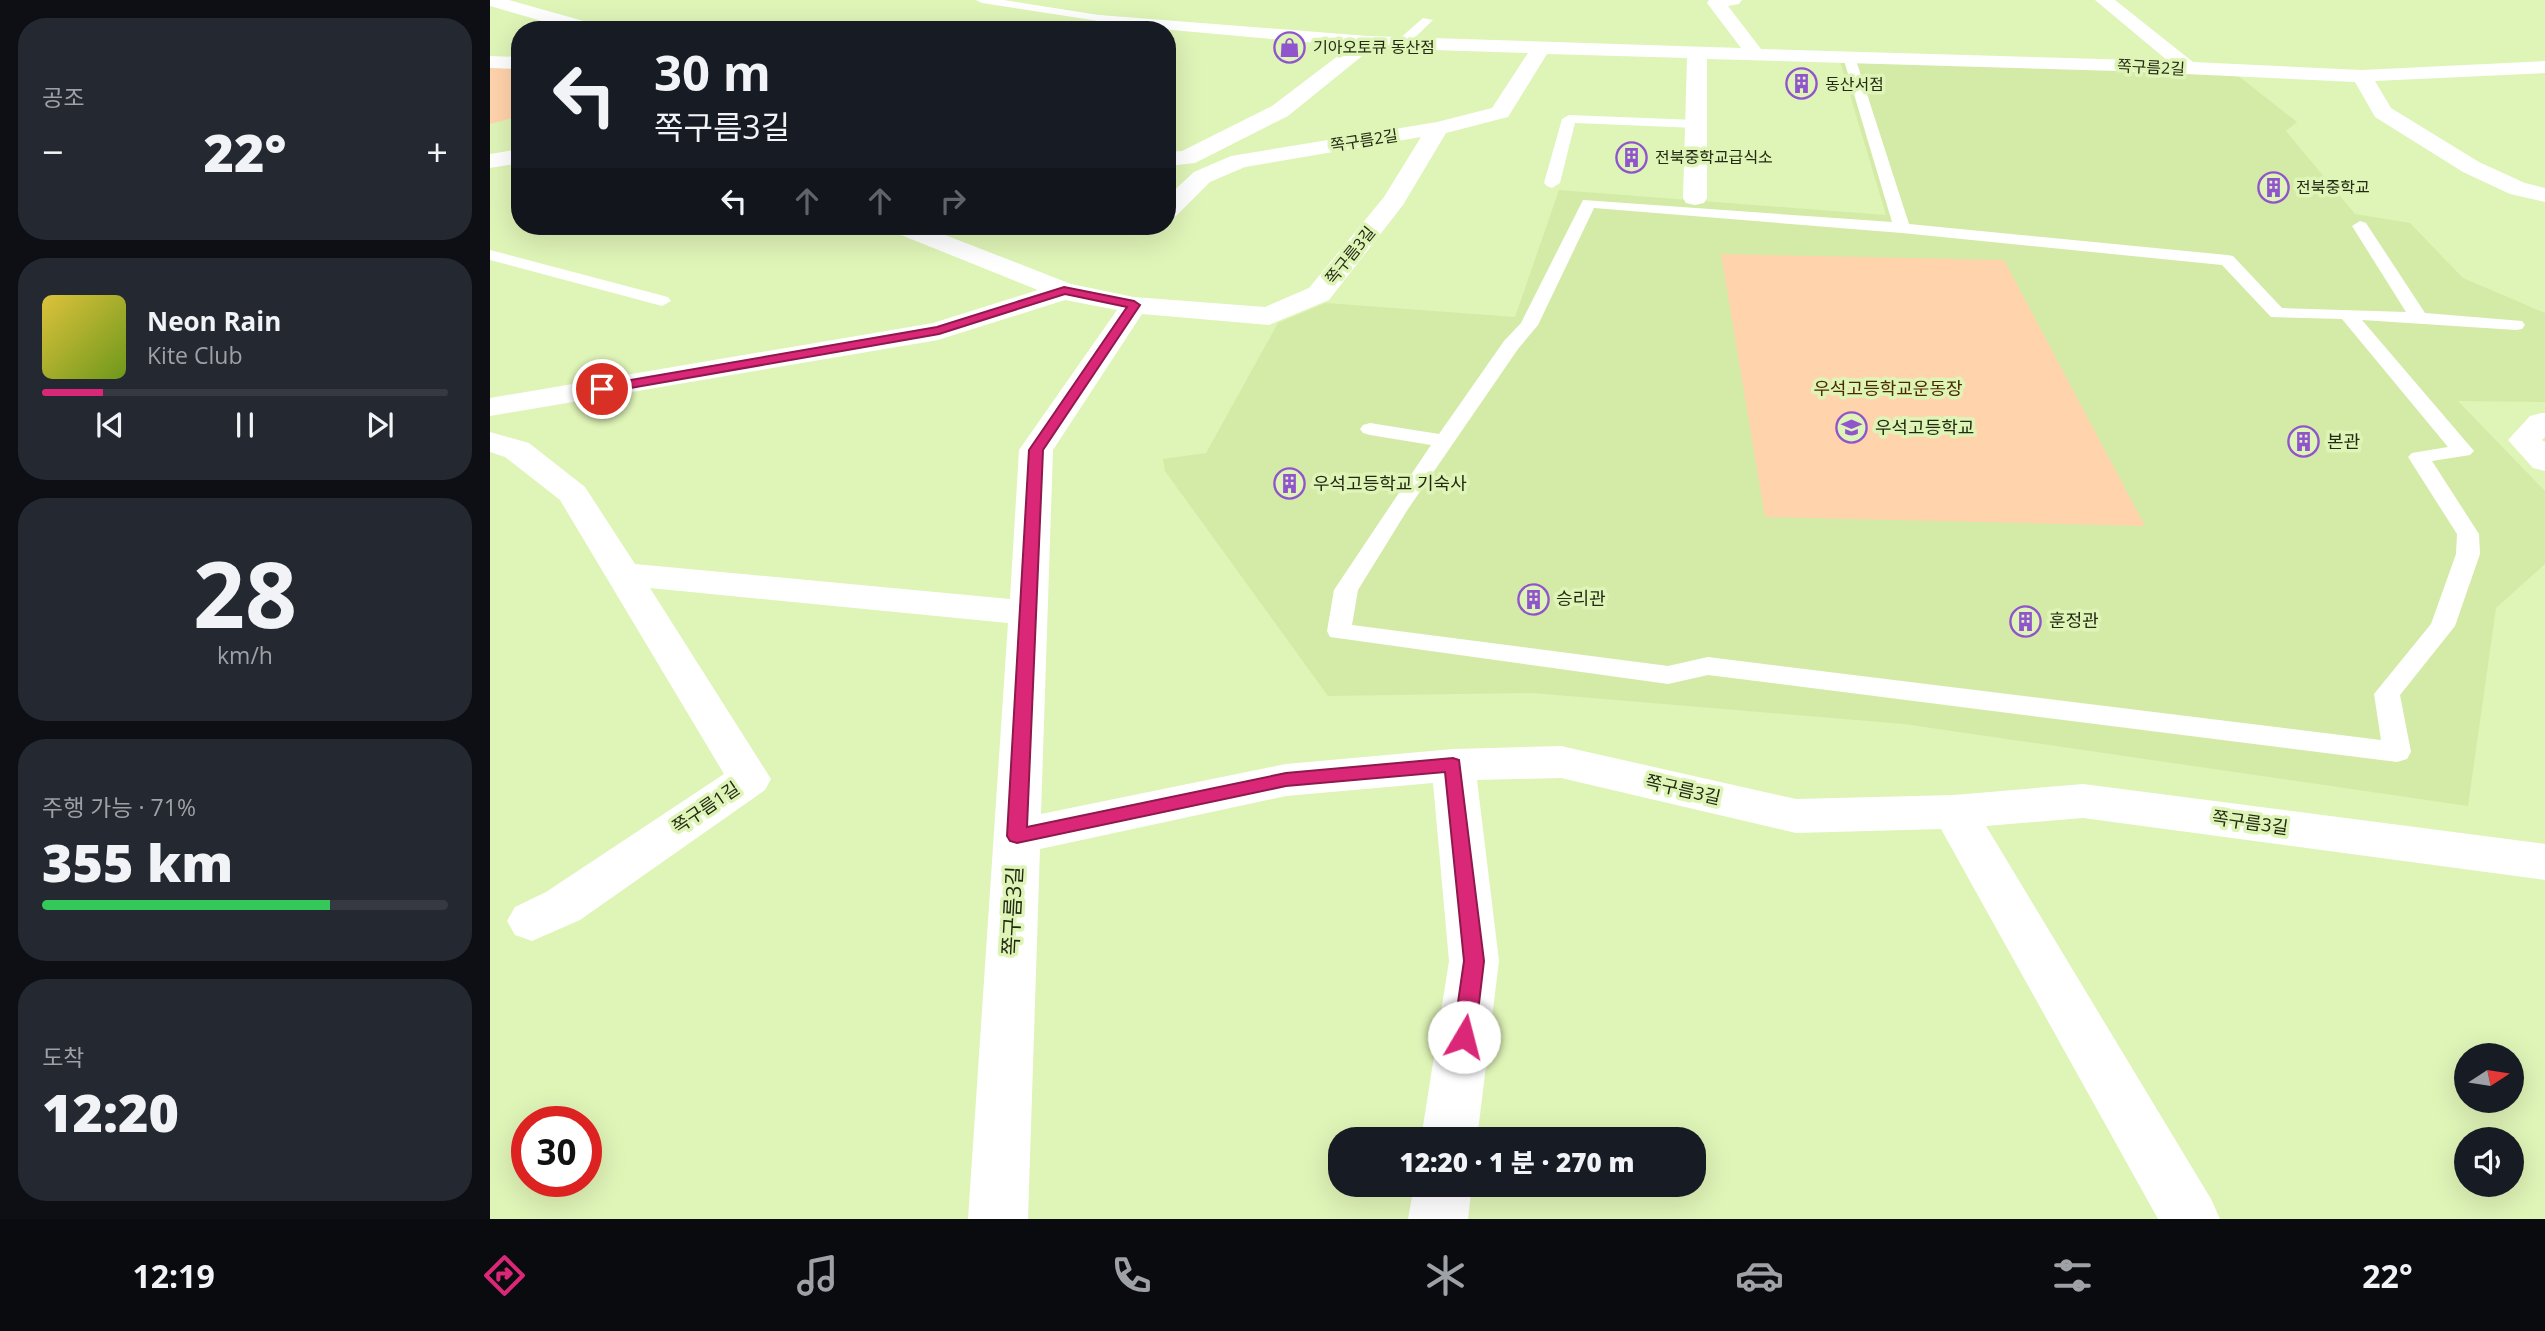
<!DOCTYPE html>
<html lang="ko">
<head>
<meta charset="utf-8">
<style>
	:root { --surface:#171b24; --page:#242831; --text:#f1f3f6; --muted:#9ea1a6; --line:#363941; --accent:#db2777 }
	body { margin:0; font-family:"Open Sans","Noto Sans KR",sans-serif; background:var(--page); color:var(--text); height:100vh; display:flex; flex-direction:column; font-size:26px; white-space:nowrap }
	* { box-sizing:border-box; margin:0 }
	p { font-size:23px; color:var(--muted) }
	.icon { flex:none; width:38px; height:38px; fill:none; stroke:currentColor; stroke-width:2; stroke-linecap:round; stroke-linejoin:round }
	.map { position:relative; flex:1; overflow:hidden }
	.details { display:flex; flex-direction:column; gap:18px; padding:18px; background:#0d0f14; width:490px }
	.details>* { flex:none }
	.hud { position:absolute; left:21px; top:21px; width:665px; height:214px; border-radius:28px; box-shadow:0 7px 28px #0002; background:#171b24; color:var(--text); overflow:hidden }
	.needle { width:46px; rotate:78deg }
	.buttons { position:absolute; left:1964px; top:1043px; display:grid; gap:14px }
	.buttons a { display:grid; place-items:center; width:70px; height:70px; border-radius:50%; background:var(--surface); box-shadow:0 7px 28px #0002; font-size:35px }
	.speed { position:absolute; left:21px; top:1106px; display:flex; gap:14px; font-size:35px; font-weight:700; text-align:center }
	.speed>* { display:grid; place-content:center; width:91px; height:91px; border-radius:50%; background:var(--surface); box-shadow:0 7px 28px #0002; line-height:1 }
	.speed .limit { border:10px solid #d22; background:#fff; color:#111 }
	.pin { position:absolute; display:grid; place-items:center; width:60px; height:60px; color:#fff; margin:-30px; border:4px solid #fff; border-radius:50%; box-shadow:0 2px 7px #0007 }
	.me { position:absolute; width:77px; margin:-38px; rotate:8deg; stroke-linejoin:round; filter:drop-shadow(0 0 5px #0008) }
	.turn { display:flex; align-items:center; gap:24px; height:147px; padding:0 28px; font-size:32px }
	.turn .icon { width:91px; height:91px; stroke-width:2.5 }
	.turn b { display:block; font-size:49px; line-height:60px }
	.lanes { display:flex; align-items:center; height:66px; padding:0 28px; background:#0003; justify-content:center; gap:35px; direction:ltr }
	.lanes .off { opacity:.35 }
	.big { font-size:52px; font-weight:800; line-height:1.1 }
	.details .widget { flex:1; display:flex; flex-direction:column; justify-content:center; gap:10px; min-width:0; padding:0 24px; border-radius:28px; background:var(--page) }
	.details .dial { align-items:center; gap:0 }
	.dial b { font-size:91px; line-height:1 }
	.song { display:flex; align-items:center; gap:21px }
	.cover { width:84px; height:84px; border-radius:10px; background:linear-gradient(135deg,hsl(50 70% 55%),hsl(80 70% 35%)) }
	.played { height:7px; border-radius:4px; background:linear-gradient(90deg,var(--accent) 15%,var(--line) 15%) }
	.keys { display:flex; justify-content:space-around; direction:ltr }
	.heat { display:flex; justify-content:space-between; align-items:center; font-size:38px; direction:ltr }
	.charge { height:10px; border-radius:5px; background:linear-gradient(90deg,#34c759 71%,var(--line) 0) }
	.trip { position:absolute; left:838px; top:1127px; width:378px; height:70px; border-radius:28px; background:var(--surface); box-shadow:0 7px 28px #0002; font-weight:800; line-height:70px; text-align:center }
	.menu { display:flex; height:112px; justify-content:space-around; align-items:center; background:#090b0e; color:var(--muted) }
	.menu .icon { width:49px; height:49px }
	.menu .active { color:var(--accent) }
	.menu b { font-size:32px; color:var(--text) }
	main { display:flex; flex:1; min-height:0 }
	.map>svg:first-child { display:block }
	.built { fill:#d4eba7 }
	.green { fill:#ffd3ac }
	.lines { fill:none; stroke-linecap:round; stroke-linejoin:round }
	.service { fill:#fff; fill-rule:evenodd }
	.minor { fill:#fff; fill-rule:evenodd }
	.route { fill:#db2777; stroke:#8e194d; stroke-width:2 }
	.labels { text-anchor:middle; stroke-width:7; stroke-linejoin:round; paint-order:stroke }
	.far-poi-label { font-size:16px; fill:#242b14; stroke:#dff4b7; text-anchor:start }
	.far-street-label { font-size:16px; fill:#242b14; stroke:#dff4b7 }
	.park-label { font-size:18px; fill:#4d2900; stroke:#dff4b7 }
	.poi-label { font-size:18px; fill:#242b14; stroke:#dff4b7; text-anchor:start }
	.street-label { font-size:18px; fill:#242b14; stroke:#dff4b7 }
	.near-street-label { font-size:21px; fill:#242b14; stroke:#dff4b7 }
</style>
</head>
<body>
<main>
<section class="details">
<div class="widget"><p>공조</p>
<div class="heat"><a>−</a><b class="big">22°</b><a>+</a></div>
</div>
<div class="widget">
<div class="song"><i class="cover"></i><div><b>Neon Rain</b><p>Kite Club</p></div></div>
<div class="played"></div>
<div class="keys"><svg class="icon" aria-label="previous" viewBox="0 0 24 24"><path d="M18 5L8 12l10 7zM5 5v14"/></svg><svg class="icon" aria-label="pause" viewBox="0 0 24 24"><path d="M8 5v14M16 5v14"/></svg><svg class="icon" aria-label="next" viewBox="0 0 24 24"><path d="M6 5l10 7-10 7zM19 5v14"/></svg></div>
</div>
<div class="widget dial"><b>28</b><p>km/h</p></div>
<div class="widget"><p>주행 가능 · 71%</p><b class="big">355 km</b><div class="charge"></div></div>
<div class="widget"><p>도착</p><b class="big">12:20</b></div>
</section>
<div class="map">
<svg width="2055" height="1219" viewBox="0 0 2055 1219">
	<rect width="100%" height="100%" fill="#dff4b7"/>
	<!-- built -->
	<path class="built" d="M1350 62 1747 75 1807 122 1796 131 1865 214 1920 223 1973 278 2055 313V402L1968 401 2055 491V564L2006 608 1978 806 1414 724 1042 693 838 696 675 471 673 459 716 453 788 323 836 303 1025 317 1069 190 1396 215Z"/>
	<!-- green -->
	<g class="green">
		<path d="M0 64 30 65V116L0 124Z"/>
		<path d="M1231 254 1514 260 1655 526 1275 517Z"/>
	</g>
	<g class="lines">
		<!-- service -->
		<g class="service">
			<path d="M486 0H514L615 16 621 19 615 22 492 3Z"/>
			<path d="M933 18 943 20 916 46H908V40Z"/>
			<path d="M1359 53 1365 57 1419 224 1737 255 1743 256 1792 308 1916 312 1862 226 1870 221 1876 223 1935 313 2032 321 2035 325 2032 329 2026 330 1872 320 1984 451 1980 455 1942 461 1989 534 1990 554 1965 626 1910 695 1921 752 1917 759 1907 762 1218 675 1178 684 840 637 837 631 844 590 941 445 880 435 873 433 870 429 873 425 880 423 949 434 1014 341 1031 323 1093 200 1402 222 1353 57ZM1104 208 1412 233 1732 265 1781 317 1852 319 1958 447 1922 453 1918 457 1967 534 1966 554 1941 624 1884 694 1891 740 1218 657 1178 666 862 625 868 590 918 509 1028 349 1048 325Z"/>
			<path d="M1079 115 1206 120 1213 124 1206 128 1085 123 1070 183 1062 188 1057 186 1054 183 1072 119Z"/>
			<path d="M0 250 178 297 181 301 172 306 0 260Z"/>
		</g>
		<!-- minor -->
		<g class="minor">
			<path d="M0 0H19L111 26 113 30H83L0 6Z"/>
			<path d="M1219 0H1252L1249 4 1238 6 1271 49 1678 61 1605 0H1625L1703 62 1872 70 2055 61V73L1885 81 1901 108 1989 162 2035 183 2055 188V202L2020 194 1973 172 1885 117 1865 82 1631 71 1217 59V198L1214 203 1205 205 1196 203 1193 198 1197 58 1057 54 1018 117 956 133 913 205 839 300 779 325 652 314 563 450 551 814 796 764 963 749 1071 746 1306 799 1464 795 1593 784 2055 844V880L1593 818 1496 826 1721 1199 1730 1219H1668L1451 829 1306 833 1071 778 987 780 1009 961 987 1139H931L959 961 943 783 796 796 550 849 538 1219H478L518 623 160 588 281 779 275 790 90 920 42 941 25 935 17 921 25 907 56 892 234 774 70 500 15 457 0 452V432L39 443 95 487 145 564 520 599 529 450 627 310 575 300 448 340 0 416V398L443 323 548 290 401 231 398 226H432L581 284 644 297 775 307 819 288 894 197 931 137 755 167 720 182 686 216 677 218V197L704 172 741 156 947 122 1002 108 1038 53 882 48 798 116 705 163 677 166V152L692 151 782 106 861 46 615 24 609 23 606 19 609 15 878 36 1251 48 1217 3Z"/>
			<path d="M0 56 30 57V69L0 68Z"/>
			<path d="M30 149V163L0 168V154Z"/>
			<path d="M2051 413H2055V437L2052 440 2055 442V471L2043 468 2018 440 2040 416Z"/>
			<path d="M924 1185H982L978 1219H918Z"/>
		</g>
	</g>
	<!-- route -->
	<path class="route" d="M574 287 644 301 650 305 553 450 537 827 796 773 963 758 969 760 994 961 985 1037 981 1044 974 1047 966 1044 963 1037 974 961 955 772 796 786 527 843 520 841 517 836 539 450 637 307 575 294 449 334 112 393 106 389 112 385 447 327Z"/>
	<!-- icons -->
	<defs>
		<symbol id="shop-ring" viewBox="-11 -11 22 22"><circle r="9.5" fill="#dff4b7" stroke="#9055cd" stroke-width="1.5"/><path d="M-5-2.5h2.3a2.7 3.5 0 0 1 5.4 0H5L5.5 6h-11ZM-1.5-2.5h3a1.5 2.3 0 0 0-3 0Z" fill="#9055cd"/></symbol>
		<symbol id="building-ring" viewBox="-11 -11 22 22"><circle r="9.5" fill="#dff4b7" stroke="#9055cd" stroke-width="1.5"/><path d="M-4-6H4V6H1V3H-1V6H-4ZM-2.5-4.3h1.7v1.8h-1.7ZM.8-4.3h1.7v1.8H.8ZM-2.5-1h1.7V.8h-1.7ZM.8-1h1.7V.8H.8Z" fill="#9055cd"/></symbol>
		<symbol id="school-ring" viewBox="-11 -11 22 22"><circle r="9.5" fill="#dff4b7" stroke="#9055cd" stroke-width="1.5"/><path d="M0-5L7-2L0 1L-7-2ZM-4 1L0 2.5L4 1V4Q0 6-4 4Z" fill="#9055cd"/></symbol>
	</defs>
	<g fill-rule="evenodd">
		<use href="#shop-ring" x="782" y="30" width="35" height="35"/>
		<use href="#building-ring" x="1294" y="66" width="35" height="35"/>
		<use href="#building-ring" x="1124" y="140" width="35" height="35"/>
		<use href="#building-ring" x="1766" y="170" width="35" height="35"/>
		<use href="#school-ring" x="1344" y="410" width="35" height="35"/>
		<use href="#building-ring" x="1796" y="424" width="35" height="35"/>
		<use href="#building-ring" x="782" y="466" width="35" height="35"/>
		<use href="#building-ring" x="1026" y="582" width="35" height="35"/>
		<use href="#building-ring" x="1518" y="604" width="35" height="35"/>
	</g>
	<g class="labels">
		<!-- far-poi labels -->
		<g class="far-poi-label">
			<text x="823" y="53">기아오토큐 동산점</text>
			<text x="1335" y="90">동산서점</text>
			<text x="1165" y="163">전북중학교급식소</text>
			<text x="1806" y="193">전북중학교</text>
		</g>
		<!-- far-street labels -->
		<g class="far-street-label">
			<text transform="translate(1661 67) rotate(3)" y="6">쪽구름2길</text>
			<text transform="translate(874 140) rotate(-9)" y="6">쪽구름2길</text>
			<text transform="translate(860 255) rotate(-51)" y="6">쪽구름3길</text>
		</g>
		<!-- park labels -->
		<g class="park-label">
			<text x="1398" y="395">우석고등학교운동장</text>
		</g>
		<!-- poi labels -->
		<g class="poi-label">
			<text x="1385" y="434">우석고등학교</text>
			<text x="1837" y="448">본관</text>
			<text x="823" y="490">우석고등학교 기숙사</text>
			<text x="1066" y="605">승리관</text>
			<text x="1559" y="627">훈정관</text>
		</g>
		<!-- street labels -->
		<g class="street-label">
			<text transform="translate(1193 790) rotate(13)" y="6">쪽구름3길</text>
			<text transform="translate(216 808) rotate(-34)" y="6">쪽구름1길</text>
			<text transform="translate(1760 823) rotate(8)" y="6">쪽구름3길</text>
		</g>
		<!-- near-street labels -->
		<g class="near-street-label">
			<text transform="translate(523 911) rotate(-87)" y="7">쪽구름3길</text>
		</g>
	</g>
</svg>
<div class="buttons">
<a><svg class="needle" viewBox="-14 -14 28 28"><path d="M0-13l5 13h-10z" fill="#e53935"/><path d="M0 13l5-13h-10z" fill="#9ea1a6"/></svg></a>
<a><svg class="icon" aria-label="sound" viewBox="0 0 24 24"><path d="M4 9h4l5-4v14l-5-4H4zM17 9q2 3 0 6"/></svg></a>
</div>
<div class="speed"><div class="limit">30</div></div>
<div class="pin" style="left:112px;top:389px;background:#d93025"><svg class="icon" aria-label="arrive" viewBox="0 0 24 24"><path d="M6 21V4h12l-3 4 3 4H6"/></svg></div>
<svg class="me" style="left:974px;top:1037px" viewBox="-20 -20 40 40"><circle r="19" fill="#fff"/><path d="M0-13L10 11 0 6-10 11z" fill="#db2777"/></svg>
<div class="trip">12:20 · 1 분 · 270 m</div>
<div class="hud">
<div class="turn"><svg class="icon" aria-label="left" viewBox="0 0 24 24"><path d="M17 20v-9H6M10 6l-5 5 5 5"/></svg><div><b>30 m</b>쪽구름3길</div></div>
<div class="lanes"><svg class="icon" aria-label="left" viewBox="0 0 24 24"><path d="M17 20v-9H6M10 6l-5 5 5 5"/></svg><svg class="icon off" aria-label="ahead" viewBox="0 0 24 24"><path d="M12 20V5M6 11l6-6 6 6"/></svg><svg class="icon off" aria-label="ahead" viewBox="0 0 24 24"><path d="M12 20V5M6 11l6-6 6 6"/></svg><svg class="icon off" aria-label="right" viewBox="0 0 24 24"><path d="M7 20v-9h11M14 6l5 5-5 5"/></svg></div>
</div>
</div>
</main>
<nav class="menu">
<b>12:19</b>
<svg class="icon active" aria-label="directions" viewBox="0 0 24 24"><path d="M12 3l9 9-9 9-9-9zM9 14v-3h6M13 9l2 2-2 2"/></svg>
<svg class="icon" aria-label="music" viewBox="0 0 24 24"><path d="M9 18V5l10-2v13"/><circle cx="6" cy="18" r="3"/><circle cx="16" cy="16" r="3"/></svg>
<svg class="icon" aria-label="phone" viewBox="0 0 24 24"><path d="M5 4h4l2 5-3 2q2 4 5 5l2-3 5 2v4C11 20 4 13 5 4z"/></svg>
<svg class="icon" aria-label="climate" viewBox="0 0 24 24"><path d="M12 3v18M4 7l16 10M4 17L20 7"/></svg>
<svg class="icon" aria-label="car" viewBox="0 0 24 24"><path d="M5 17H2v-5l4-1 3-4h7l3 4 3 1v5h-3M9 17h6M6 11h13"/><circle cx="7" cy="17" r="2"/><circle cx="17" cy="17" r="2"/></svg>
<svg class="icon" aria-label="filters" viewBox="0 0 24 24"><path d="M4 7h16M4 17h16"/><circle cx="9" cy="7" r="2"/><circle cx="15" cy="17" r="2"/></svg>
<b>22°</b>
</nav>
</body>
</html>
